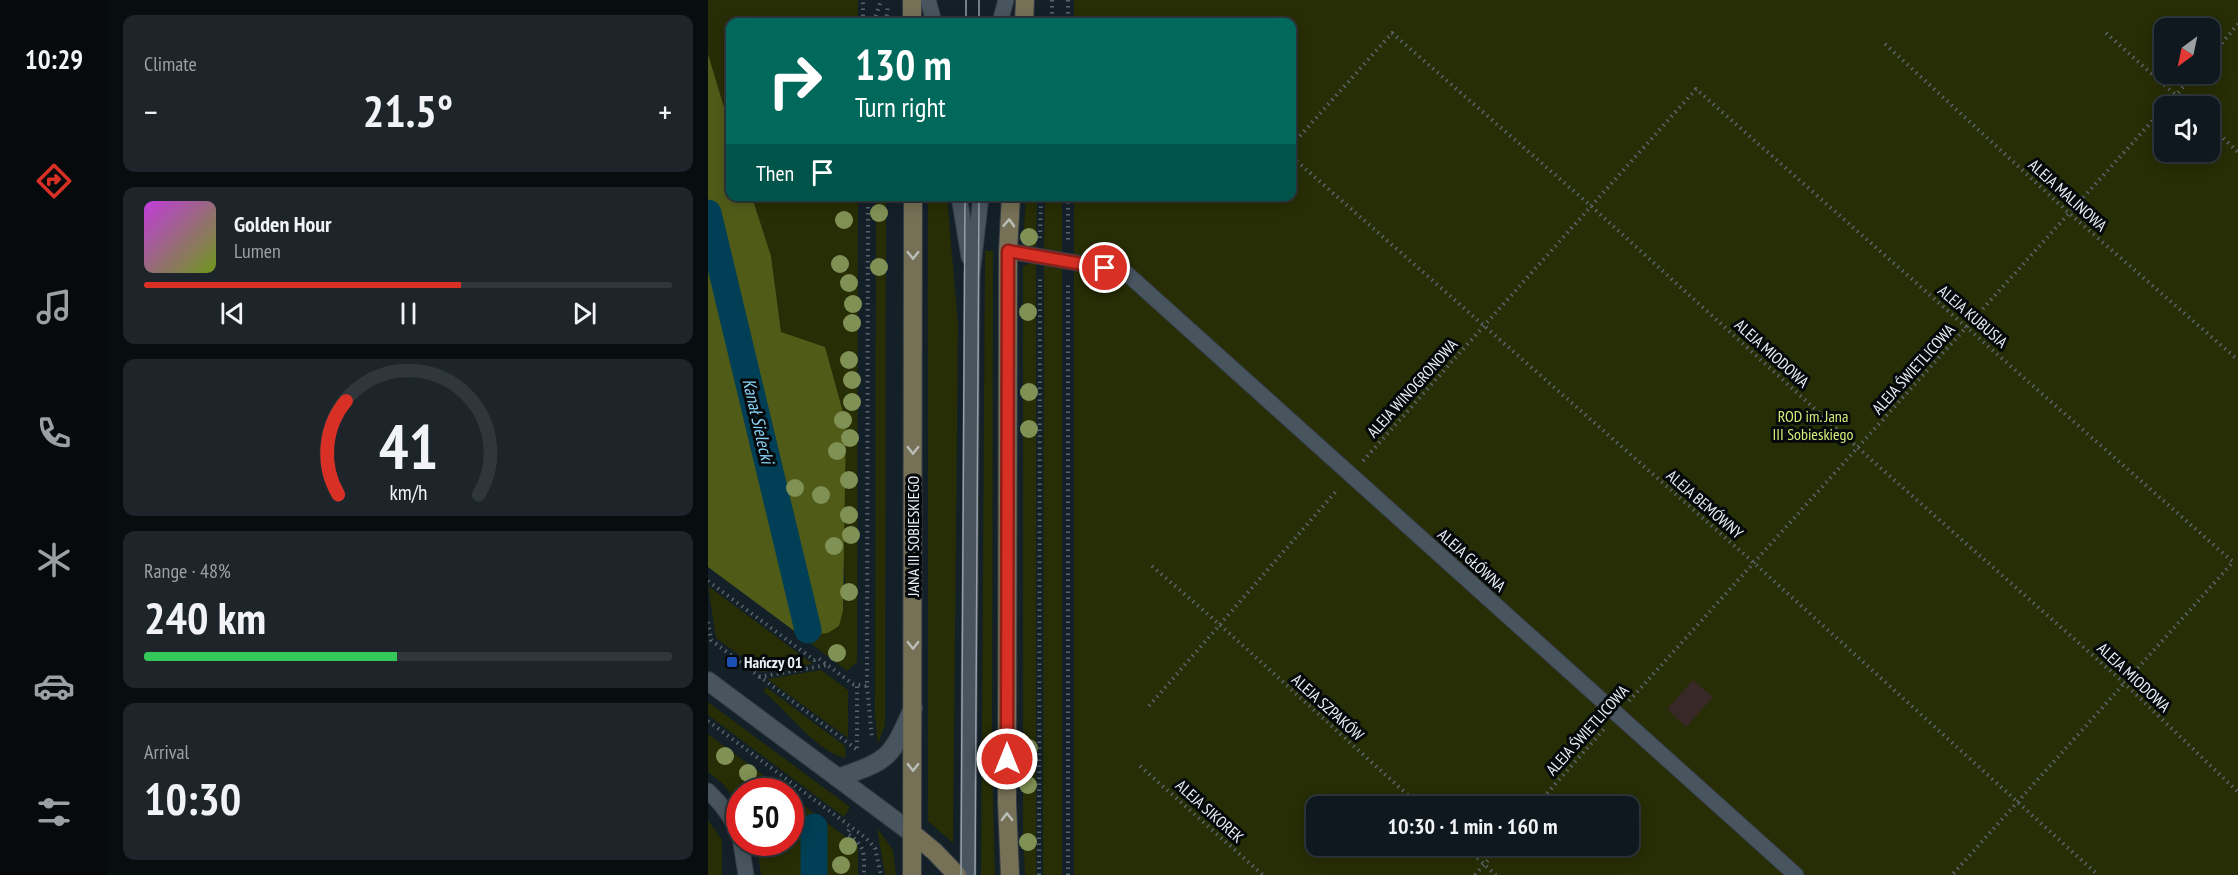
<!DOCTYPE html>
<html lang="en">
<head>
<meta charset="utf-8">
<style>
	:root { --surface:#0f181e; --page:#1d252b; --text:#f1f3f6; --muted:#9ba0a4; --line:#2f373c; --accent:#d93025 }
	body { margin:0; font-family:"PT Sans Narrow",sans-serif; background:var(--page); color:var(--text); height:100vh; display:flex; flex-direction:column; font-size:22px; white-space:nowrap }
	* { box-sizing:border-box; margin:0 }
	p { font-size:20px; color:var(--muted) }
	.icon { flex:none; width:33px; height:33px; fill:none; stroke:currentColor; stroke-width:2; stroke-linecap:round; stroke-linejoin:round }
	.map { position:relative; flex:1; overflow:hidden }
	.side { display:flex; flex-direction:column; gap:15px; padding:15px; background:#080d10; width:600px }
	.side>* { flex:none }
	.banner { position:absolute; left:18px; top:18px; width:570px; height:183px; border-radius:12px; box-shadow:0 3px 15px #0003,0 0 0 2px var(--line); background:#00695c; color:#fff; overflow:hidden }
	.needle { width:39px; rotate:213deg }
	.fabs { position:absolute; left:1446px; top:18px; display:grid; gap:12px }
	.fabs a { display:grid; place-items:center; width:66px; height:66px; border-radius:12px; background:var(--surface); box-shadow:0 3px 15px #0003,0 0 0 2px var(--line); font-size:30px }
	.speed { position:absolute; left:18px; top:778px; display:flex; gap:12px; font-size:30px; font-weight:700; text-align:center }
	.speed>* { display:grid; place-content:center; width:78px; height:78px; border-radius:50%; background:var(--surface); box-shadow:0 3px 15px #0003,0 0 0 2px var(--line); line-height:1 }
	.speed .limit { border:9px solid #d22; background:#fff; color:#111 }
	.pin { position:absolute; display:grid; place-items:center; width:51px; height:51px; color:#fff; margin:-26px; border:3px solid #fff; border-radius:50%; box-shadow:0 2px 6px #0007 }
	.me { position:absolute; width:66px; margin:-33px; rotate:0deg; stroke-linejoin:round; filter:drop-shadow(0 0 4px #0008) }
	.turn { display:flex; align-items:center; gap:21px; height:126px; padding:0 30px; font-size:27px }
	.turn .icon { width:78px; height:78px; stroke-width:2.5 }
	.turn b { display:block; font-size:42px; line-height:51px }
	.then { display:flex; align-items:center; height:57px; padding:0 30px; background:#0003; gap:12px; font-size:22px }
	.big { font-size:45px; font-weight:700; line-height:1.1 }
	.side .card { flex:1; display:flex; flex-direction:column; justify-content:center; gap:9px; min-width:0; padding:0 21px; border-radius:12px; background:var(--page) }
	.side .dial { align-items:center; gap:0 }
	.dial svg { height:156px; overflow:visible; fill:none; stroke:var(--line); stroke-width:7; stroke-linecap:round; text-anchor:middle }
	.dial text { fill:var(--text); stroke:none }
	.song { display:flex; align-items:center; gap:18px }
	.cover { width:72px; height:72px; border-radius:9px; background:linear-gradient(135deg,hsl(290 70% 55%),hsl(80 70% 35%)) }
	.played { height:6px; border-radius:3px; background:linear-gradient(90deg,var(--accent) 60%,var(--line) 60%) }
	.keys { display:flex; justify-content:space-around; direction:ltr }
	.heat { display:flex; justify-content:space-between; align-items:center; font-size:33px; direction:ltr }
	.charge { height:9px; border-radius:4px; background:linear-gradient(90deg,#34c759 48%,var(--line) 0) }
	.trip { position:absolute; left:598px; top:796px; width:333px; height:60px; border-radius:12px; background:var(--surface); box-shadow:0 3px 15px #0003,0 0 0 2px var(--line); font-weight:700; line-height:60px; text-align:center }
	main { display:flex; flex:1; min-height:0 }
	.tab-bar { display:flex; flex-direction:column; width:108px; justify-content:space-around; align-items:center; background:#060a0c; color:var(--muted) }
	.tab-bar .icon { width:42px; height:42px }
	.tab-bar .selected { color:var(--accent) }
	.tab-bar b { font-size:27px; color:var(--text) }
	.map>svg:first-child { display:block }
	.green { fill:#272d04; fill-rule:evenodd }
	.forest { fill:#515b18 }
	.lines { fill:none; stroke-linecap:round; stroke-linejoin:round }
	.canal { stroke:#003f55; stroke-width:27 }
	.building { fill:#382928 }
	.lane-casing { stroke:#353c44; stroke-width:17 }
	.street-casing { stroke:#353c44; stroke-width:20 }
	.secondary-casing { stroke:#353c44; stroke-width:20 }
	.path { stroke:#5a646c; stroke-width:4; stroke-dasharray:1.5 4.5; stroke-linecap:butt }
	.lane { stroke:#48555f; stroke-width:15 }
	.street { stroke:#48555f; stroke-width:18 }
	.secondary { stroke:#757056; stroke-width:18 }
	.tram { stroke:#969fa6; stroke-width:1.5 }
	.tree { fill:#809155 }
	.oneway { stroke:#bbbdb7 }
	.route-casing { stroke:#8d1f18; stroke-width:15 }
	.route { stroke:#d93025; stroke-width:10 }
	.transit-dot { fill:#1a4fb4; stroke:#05090c; stroke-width:2 }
	.labels { text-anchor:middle; stroke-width:6; stroke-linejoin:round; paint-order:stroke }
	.street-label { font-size:16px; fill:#e9f0f7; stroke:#05090c }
	.park-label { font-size:16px; fill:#d8ed79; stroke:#05090c }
	.poi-label { font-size:16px; font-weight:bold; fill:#e9f0f7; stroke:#05090c; text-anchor:start }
	.water-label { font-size:18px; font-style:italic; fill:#89d1f3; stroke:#05090c }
</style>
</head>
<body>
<main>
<nav class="tab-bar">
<b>10:29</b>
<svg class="icon selected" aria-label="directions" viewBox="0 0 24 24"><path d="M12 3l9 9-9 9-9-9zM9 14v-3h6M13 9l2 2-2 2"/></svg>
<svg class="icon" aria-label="music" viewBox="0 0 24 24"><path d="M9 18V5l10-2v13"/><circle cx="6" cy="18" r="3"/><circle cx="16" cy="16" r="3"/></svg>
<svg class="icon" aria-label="phone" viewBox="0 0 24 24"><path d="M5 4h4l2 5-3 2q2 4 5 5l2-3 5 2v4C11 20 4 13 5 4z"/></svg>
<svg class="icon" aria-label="climate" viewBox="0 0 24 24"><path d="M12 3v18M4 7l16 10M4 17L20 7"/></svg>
<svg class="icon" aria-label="car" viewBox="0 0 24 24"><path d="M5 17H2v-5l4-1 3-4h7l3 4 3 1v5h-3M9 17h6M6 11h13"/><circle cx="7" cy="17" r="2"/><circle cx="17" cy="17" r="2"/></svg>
<svg class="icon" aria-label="filters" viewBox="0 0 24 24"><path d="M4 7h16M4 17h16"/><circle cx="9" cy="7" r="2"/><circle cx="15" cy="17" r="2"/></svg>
</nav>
<section class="side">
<div class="card"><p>Climate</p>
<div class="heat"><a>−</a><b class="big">21.5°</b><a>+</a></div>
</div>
<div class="card">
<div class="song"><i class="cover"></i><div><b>Golden Hour</b><p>Lumen</p></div></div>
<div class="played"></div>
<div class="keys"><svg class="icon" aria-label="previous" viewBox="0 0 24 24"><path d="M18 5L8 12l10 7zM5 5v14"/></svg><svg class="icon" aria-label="pause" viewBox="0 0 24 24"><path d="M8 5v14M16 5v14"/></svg><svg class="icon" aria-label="next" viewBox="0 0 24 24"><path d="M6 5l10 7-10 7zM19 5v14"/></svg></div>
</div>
<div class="card dial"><svg viewBox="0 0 100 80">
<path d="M14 69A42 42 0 1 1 86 69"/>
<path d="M14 69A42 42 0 0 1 18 21" stroke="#d93025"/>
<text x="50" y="56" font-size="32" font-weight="700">41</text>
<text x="50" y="72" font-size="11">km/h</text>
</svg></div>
<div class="card"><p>Range · 48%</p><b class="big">240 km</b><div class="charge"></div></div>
<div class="card"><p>Arrival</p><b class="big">10:30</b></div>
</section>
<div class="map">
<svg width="1530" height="875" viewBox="0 0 1530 875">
	<rect width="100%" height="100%" fill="#142028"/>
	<!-- green -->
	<g class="green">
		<path d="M0 0H150V22H22V127L0 54Z"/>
		<path d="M366 0H1530V875H366V271L413 279 417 263 366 255V197L584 196V22H366ZM1456 28H1502V74H1456ZM1456 106H1502V152H1456ZM609 807H921V846H609Z"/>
		<path d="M239 196 250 325 245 843 220 821V197Z"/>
		<path d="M44 197H150L149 662 139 671 93 636 120 632 131 626 135 611 137 580 117 348 73 333 63 256Z"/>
		<path d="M168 197H178L177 725 170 744 167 716Z"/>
		<path d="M318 197H329L328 248 318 246 315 243Z"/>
		<path d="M337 197H354V253L336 250Z"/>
		<path d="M277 251H285L284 762 287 875H273Z"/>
		<path d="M320 264H328V875H317L315 835V267Z"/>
		<path d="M336 265 354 269V875H335Z"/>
		<path d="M0 586 105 664 54 672 8 638Z"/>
		<path d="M113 670 140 690V738L59 679Z"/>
		<path d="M58 687 137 746 138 758C109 753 78 709 55 691Z"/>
		<path d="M0 702 142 807 136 817 0 715Z"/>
		<path d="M0 734 78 792H32L31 804 15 784 0 772Z"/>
		<path d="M83 796 150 846V875H53L49 843H82Z"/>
		<path d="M0 820 14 840V875H0Z"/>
		<path d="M169 828 185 850 188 875H177Z"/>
	</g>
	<!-- forest -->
	<path class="forest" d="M0 54 22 127V196L44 197 63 256 73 332 117 347 138 423 135 611 131 626 120 633 93 636 0 567Z"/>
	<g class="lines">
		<!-- canal -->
		<g class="canal">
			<path d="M0 213 100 630"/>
			<path d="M106 875V827"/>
		</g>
	</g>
	<!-- building -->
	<path class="building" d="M985 680 1005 697 978 727 959 709Z"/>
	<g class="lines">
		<defs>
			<g id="lane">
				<path d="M220 0 226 22"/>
				<path d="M292 22 298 0"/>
				<path d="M251 196 261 257"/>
				<path d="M300 251 416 271 1088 875"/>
				<path d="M0 791C14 804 25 819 32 837"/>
				<path d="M33 843 38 875"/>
				<path d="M260 875 264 275 273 196"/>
			</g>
			<g id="street">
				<path d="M0 681 204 833"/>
				<path d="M130 778C181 760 183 759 205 708"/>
			</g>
			<g id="secondary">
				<path d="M204 0V22"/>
				<path d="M316 22 317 0"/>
				<path d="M204 833 226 851 249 875"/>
				<path d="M204 875 205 196"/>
				<path d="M302 875 299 803 300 251 303 196"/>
			</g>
		</defs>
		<!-- lane casing -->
		<use href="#lane" class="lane-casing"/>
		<!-- street casing -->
		<use href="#street" class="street-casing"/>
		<!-- secondary casing -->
		<use href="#secondary" class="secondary-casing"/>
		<!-- path -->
		<g class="path">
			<path d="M344 0V22"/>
			<path d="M360 0V22"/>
			<path d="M155 22V0"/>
			<path d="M166 22 173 0"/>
			<path d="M178 22 180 5"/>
			<path d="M1398 33 1480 106"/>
			<path d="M1177 44 1361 213 1530 360"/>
			<path d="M1502 57 1530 24"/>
			<path d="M1458 106 1487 74"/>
			<path d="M1502 126 1530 152"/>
			<path d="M584 145 684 33 883 206 1150 448 1416 683 1530 792"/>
			<path d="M584 157 1046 563 1390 875"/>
			<path d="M360 196V241"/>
			<path d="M332 238 333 196"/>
			<path d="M655 461 988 89 1525 562 1244 875"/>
			<path d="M444 566 511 624 713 807"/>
			<path d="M0 581 106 660 110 658 145 684 159 686 160 196"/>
			<path d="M0 622 3 640 148 749"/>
			<path d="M51 677 119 665"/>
			<path d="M159 686 164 739"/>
			<path d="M921 701 1456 108"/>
			<path d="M441 706 630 489"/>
			<path d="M0 721 158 838 167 848 173 875"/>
			<path d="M149 748V685"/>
			<path d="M432 766 555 875"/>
			<path d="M827 807 896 729"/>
			<path d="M141 830 139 833C158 847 156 852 156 875"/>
			<path d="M756 846 788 875"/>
			<path d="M331 875 332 276"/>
			<path d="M360 875V281"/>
			<path d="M767 875 792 846"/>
		</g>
		<!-- lane -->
		<use href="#lane" class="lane"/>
		<!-- street -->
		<use href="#street" class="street"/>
		<!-- secondary -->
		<use href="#secondary" class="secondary"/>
		<!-- tram -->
		<g class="tram">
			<path d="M258 22V0"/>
			<path d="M271 22V0"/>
			<path d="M253 875 257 196"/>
			<path d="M267 875 271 196"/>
		</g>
	</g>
	<!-- trees -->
	<g class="tree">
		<circle cx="171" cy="213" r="9"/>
		<circle cx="136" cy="220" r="9"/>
		<circle cx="321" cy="237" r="9"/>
		<circle cx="132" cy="264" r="9"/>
		<circle cx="171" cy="267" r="9"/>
		<circle cx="141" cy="283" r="9"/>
		<circle cx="145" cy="304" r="9"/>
		<circle cx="320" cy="312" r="9"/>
		<circle cx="144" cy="323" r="9"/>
		<circle cx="141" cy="360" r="9"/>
		<circle cx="144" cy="380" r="9"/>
		<circle cx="321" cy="392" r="9"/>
		<circle cx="144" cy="402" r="9"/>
		<circle cx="135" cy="420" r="9"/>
		<circle cx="321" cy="429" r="9"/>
		<circle cx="142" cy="438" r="9"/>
		<circle cx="129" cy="451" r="9"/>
		<circle cx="141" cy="480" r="9"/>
		<circle cx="87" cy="488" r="9"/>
		<circle cx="113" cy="495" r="9"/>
		<circle cx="141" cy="515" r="9"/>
		<circle cx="143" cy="535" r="9"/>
		<circle cx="126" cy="546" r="9"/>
		<circle cx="141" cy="592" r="9"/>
		<circle cx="129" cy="653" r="9"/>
		<circle cx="321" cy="748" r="9"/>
		<circle cx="17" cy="756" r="9"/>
		<circle cx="40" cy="773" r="9"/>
		<circle cx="320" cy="785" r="9"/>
		<circle cx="320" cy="842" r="9"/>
		<circle cx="140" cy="846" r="9"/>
		<circle cx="133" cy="865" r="9"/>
	</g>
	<!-- one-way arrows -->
	<defs><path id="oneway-chevron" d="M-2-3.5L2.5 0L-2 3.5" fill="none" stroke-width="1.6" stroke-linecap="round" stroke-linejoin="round" transform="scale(1.5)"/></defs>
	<g class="oneway">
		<use href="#oneway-chevron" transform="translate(301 223) rotate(-87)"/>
		<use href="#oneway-chevron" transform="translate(205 255) rotate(90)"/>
		<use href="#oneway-chevron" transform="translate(205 450) rotate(90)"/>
		<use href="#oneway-chevron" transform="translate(205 645) rotate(90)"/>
		<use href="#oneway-chevron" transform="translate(205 767) rotate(90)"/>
		<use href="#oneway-chevron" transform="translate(299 817) rotate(-91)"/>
	</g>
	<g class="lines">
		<defs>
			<path id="route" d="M299 759 300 251 397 268"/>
		</defs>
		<!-- route casing -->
		<use href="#route" class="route-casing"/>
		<!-- route -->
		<use href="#route" class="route"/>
	</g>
	<!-- markers -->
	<rect class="transit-dot" x="18" y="656" width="12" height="12" rx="3"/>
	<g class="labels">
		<!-- street labels -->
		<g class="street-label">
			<text transform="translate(1360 195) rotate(42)" y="6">ALEJA MALINOWA</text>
			<text transform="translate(1265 316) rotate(41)" y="6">ALEJA KUBUSIA</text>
			<text transform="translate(1064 353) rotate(42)" y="6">ALEJA MIODOWA</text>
			<text transform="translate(1205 369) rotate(-48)" y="6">ALEJA ŚWIETLICOWA</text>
			<text transform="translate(704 388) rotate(-48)" y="6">ALEJA WINOGRONOWA</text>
			<text transform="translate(997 504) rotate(41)" y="6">ALEJA BEMÓWNY</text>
			<text transform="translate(205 536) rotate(-90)" y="6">JANA III SOBIESKIEGO</text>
			<text transform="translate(764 560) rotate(42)" y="6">ALEJA GŁÓWNA</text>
			<text transform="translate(1426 677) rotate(43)" y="6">ALEJA MIODOWA</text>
			<text transform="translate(620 707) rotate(42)" y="6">ALEJA SZPAKÓW</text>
			<text transform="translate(879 730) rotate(-48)" y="6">ALEJA ŚWIETLICOWA</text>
			<text transform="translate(502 811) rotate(42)" y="6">ALEJA SIKOREK</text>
		</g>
		<!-- park labels -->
		<g class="park-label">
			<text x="1105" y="422">ROD im. Jana<tspan x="1105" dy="18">III Sobieskiego</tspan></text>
		</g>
		<!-- poi labels -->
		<g class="poi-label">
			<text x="36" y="668">Hańczy 01</text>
		</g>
		<!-- water labels -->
		<g class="water-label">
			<text transform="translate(50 421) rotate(77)" y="6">Kanał Sielecki</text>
		</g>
	</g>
</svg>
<div class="fabs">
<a><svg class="needle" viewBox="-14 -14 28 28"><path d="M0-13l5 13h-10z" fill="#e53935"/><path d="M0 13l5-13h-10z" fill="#9ba0a4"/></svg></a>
<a><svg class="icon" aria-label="sound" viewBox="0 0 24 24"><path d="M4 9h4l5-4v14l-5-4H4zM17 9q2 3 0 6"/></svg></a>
</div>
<div class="speed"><div class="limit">50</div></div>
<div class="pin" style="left:397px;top:268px;background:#d93025"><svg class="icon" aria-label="arrive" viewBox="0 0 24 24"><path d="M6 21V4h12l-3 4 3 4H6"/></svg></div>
<svg class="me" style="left:299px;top:759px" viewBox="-20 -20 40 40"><circle r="17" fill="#d93025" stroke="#fff" stroke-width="3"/><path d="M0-11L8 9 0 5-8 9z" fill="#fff"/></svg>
<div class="trip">10:30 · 1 min · 160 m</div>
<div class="banner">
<div class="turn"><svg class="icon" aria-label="right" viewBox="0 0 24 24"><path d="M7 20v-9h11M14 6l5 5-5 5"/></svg><div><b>130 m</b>Turn right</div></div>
<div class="then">Then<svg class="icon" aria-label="arrive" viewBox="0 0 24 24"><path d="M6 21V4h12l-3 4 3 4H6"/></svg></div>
</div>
</div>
</main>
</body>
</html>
